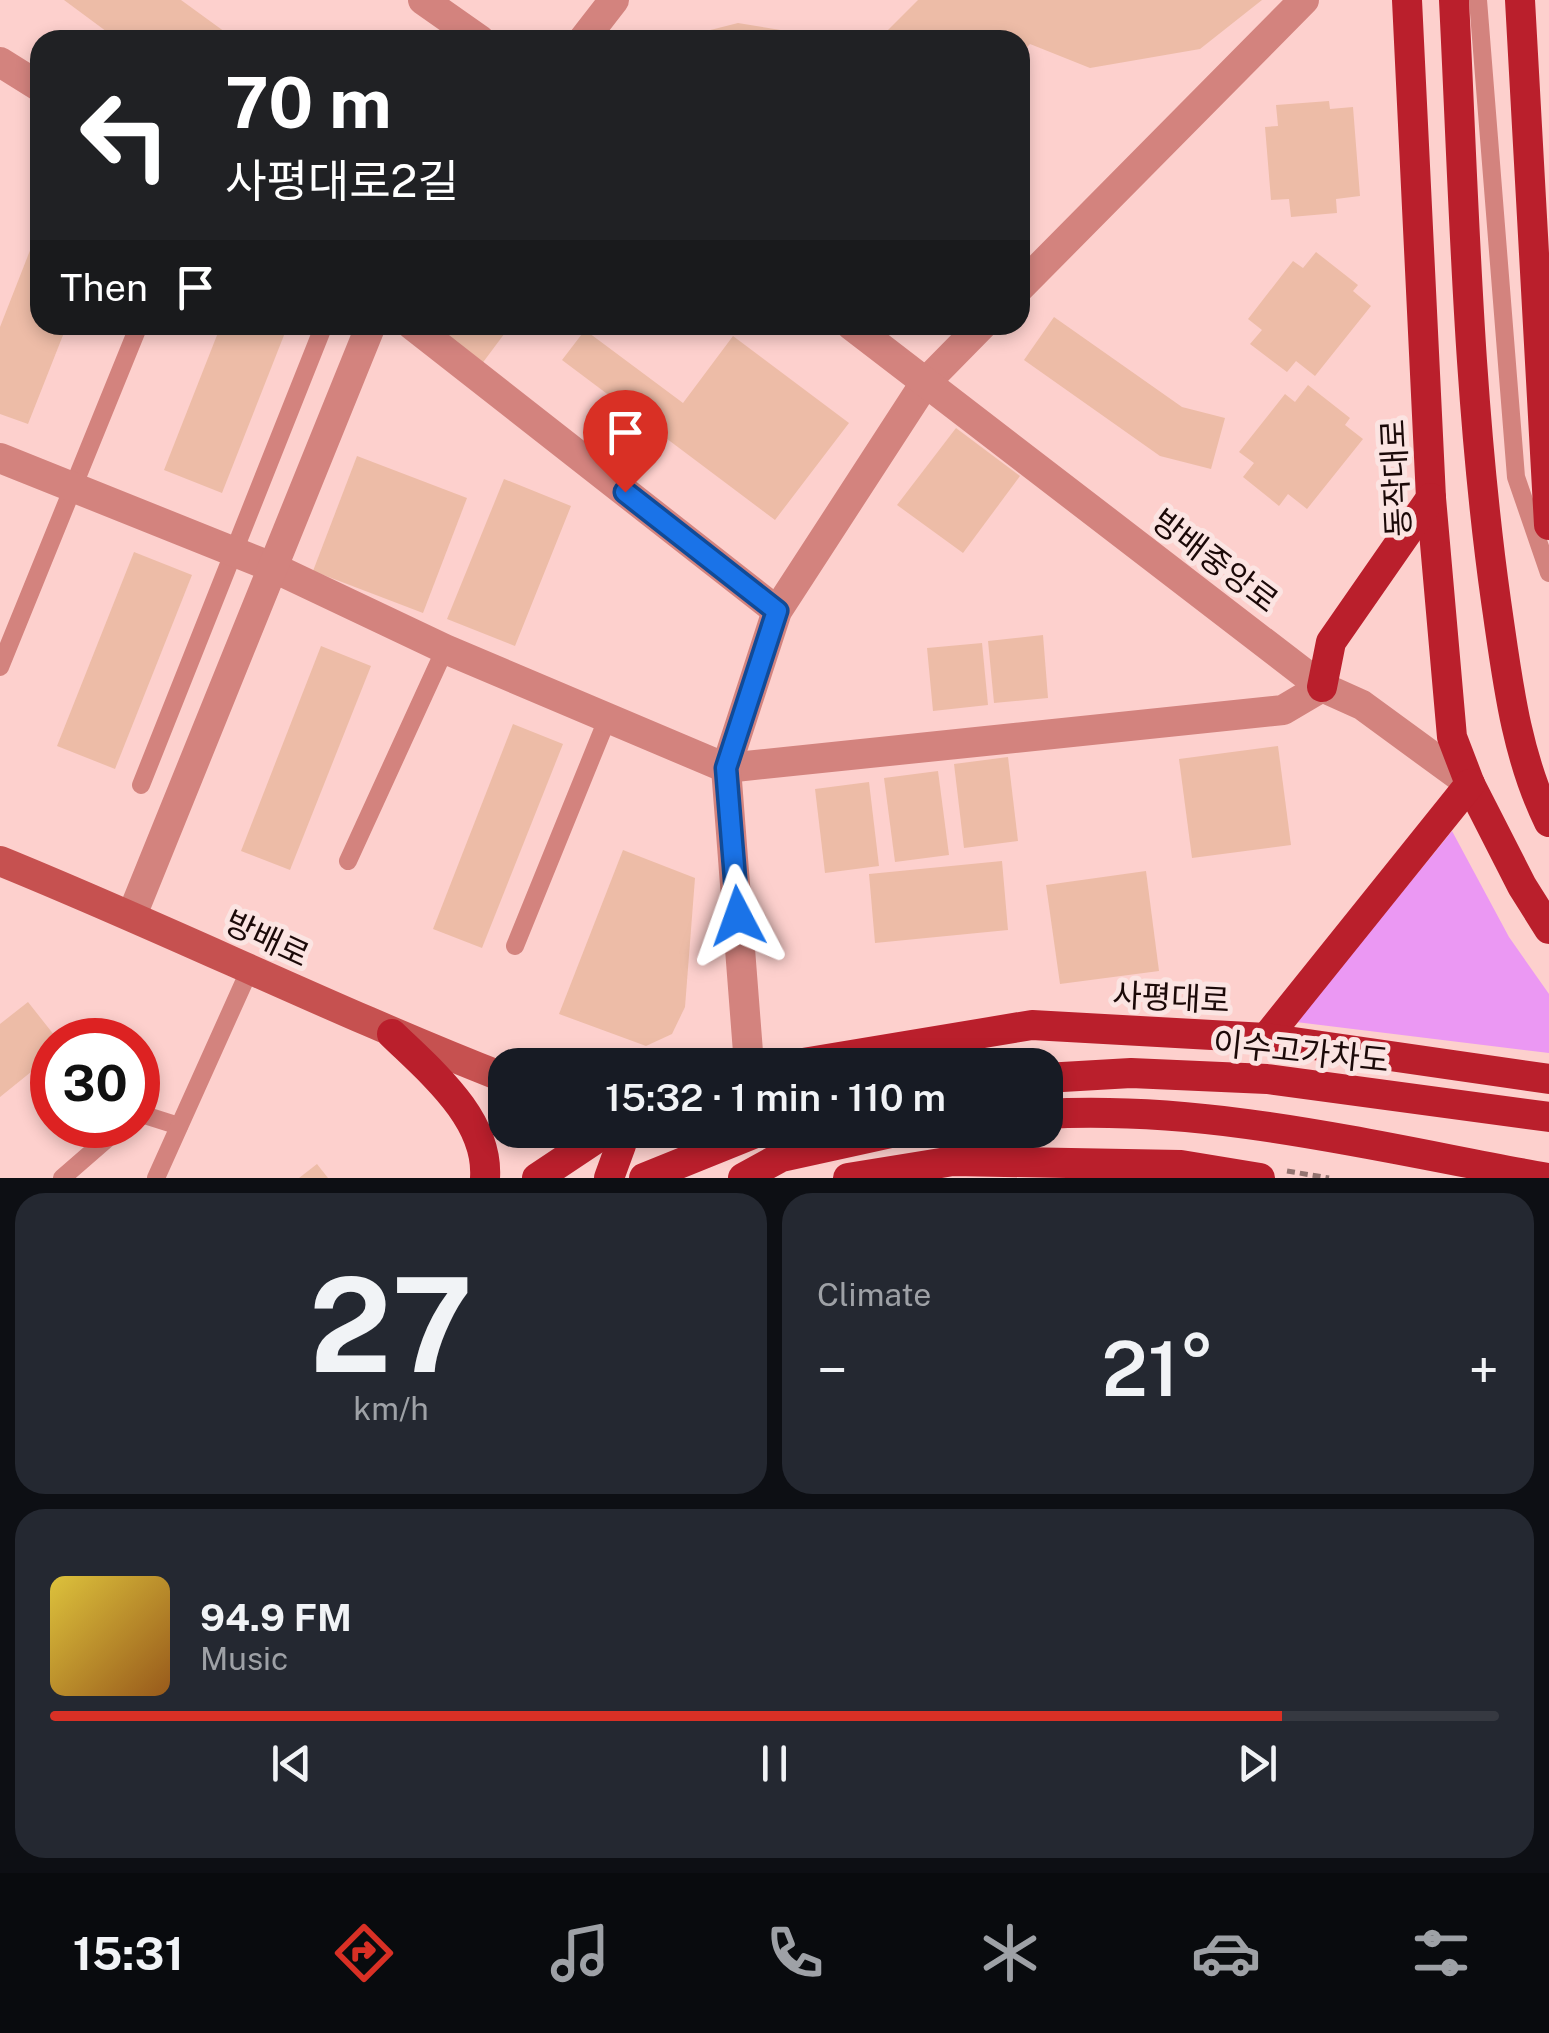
<!DOCTYPE html>
<html lang="en">
<head>
<meta charset="utf-8">
<style>
	:root { --surface:#171b24; --page:#242831; --text:#f1f3f6; --muted:#9ea1a6; --line:#363941; --accent:#d93025 }
	body { margin:0; font-family:"Public Sans","Noto Sans KR",sans-serif; background:var(--page); color:var(--text); height:100vh; display:flex; flex-direction:column; font-size:38px; white-space:nowrap }
	* { box-sizing:border-box; margin:0 }
	p { font-size:32px; color:var(--muted) }
	.icon { flex:none; width:55px; height:55px; fill:none; stroke:currentColor; stroke-width:2; stroke-linecap:round; stroke-linejoin:round }
	.map { position:relative; height:1178px; overflow:hidden }
	.drawer { display:flex; flex-direction:column; gap:15px; padding:15px; background:#0d0f14; flex:1 }
	.drawer>* { flex:none }
	.hud { position:absolute; left:30px; top:30px; width:1000px; height:305px; border-radius:30px; box-shadow:0 5px 15px #0003; background:#202124; color:#fff; overflow:hidden }
	.speed { position:absolute; left:30px; top:1018px; display:flex; gap:20px; font-size:50px; font-weight:700; text-align:center }
	.speed>* { display:grid; place-content:center; width:130px; height:130px; border-radius:50%; background:var(--surface); box-shadow:0 5px 15px #0003; line-height:1 }
	.speed .limit { border:15px solid #d22; background:#fff; color:#111 }
	.pin { position:absolute; display:grid; place-items:center; width:85px; height:85px; color:#fff; margin:-102px -42px; border-radius:50% 50% 50% 0; rotate:-45deg; box-shadow:0 0 10px #0007 }
	.pin .icon { rotate:45deg }
	.me { position:absolute; width:110px; margin:-55px; rotate:356deg; stroke-linejoin:round; filter:drop-shadow(0 0 8px #0008) }
	.turn { display:flex; align-items:center; gap:35px; height:210px; padding:0 30px; font-size:45px }
	.turn .icon { width:130px; height:130px; stroke-width:2.5 }
	.turn b { display:block; font-size:70px; line-height:85px }
	.then { display:flex; align-items:center; height:95px; padding:0 30px; background:#0003; gap:20px; font-size:38px }
	.big { font-size:75px; font-weight:600; line-height:1.1 }
	.drawer .widget { flex:1; display:flex; flex-direction:column; justify-content:center; gap:15px; min-width:0; padding:0 35px; border-radius:30px; background:var(--page) }
	.drawer .dial { align-items:center; gap:0 }
	.dial b { font-size:130px; line-height:1 }
	.song { display:flex; align-items:center; gap:30px }
	.cover { width:120px; height:120px; border-radius:15px; background:linear-gradient(135deg,hsl(50 70% 55%),hsl(30 70% 35%)) }
	.played { height:10px; border-radius:5px; background:linear-gradient(90deg,var(--accent) 85%,var(--line) 85%) }
	.keys { display:flex; justify-content:space-around; direction:ltr }
	.heat { display:flex; justify-content:space-between; align-items:center; font-size:55px; direction:ltr }
	.drawer .tiles { flex:1; display:grid; gap:15px; grid-template-columns:1fr 1fr }
	.widget:last-child { grid-column:span 2 }
	.trip { position:absolute; left:488px; top:1048px; width:575px; height:100px; border-radius:30px; background:var(--surface); box-shadow:0 5px 15px #0003; font-weight:600; line-height:100px; text-align:center }
	.tab-bar { display:flex; height:160px; justify-content:space-around; align-items:center; background:#090b0e; color:var(--muted) }
	.tab-bar .icon { width:70px; height:70px }
	.tab-bar .active { color:var(--accent) }
	.tab-bar b { font-size:45px; color:var(--text) }
	.map>svg:first-child { display:block }
	.green { fill:#eb98f3 }
	.building { fill:#edbca7 }
	.lines { fill:none; stroke-linecap:round; stroke-linejoin:round }
	.path { stroke:#937370; stroke-width:5; stroke-dasharray:8 5; stroke-linecap:butt }
	.service { stroke:#d3837e; stroke-width:18 }
	.minor { stroke:#d3837e; stroke-width:30 }
	.tertiary { stroke:#d3837e; stroke-width:30 }
	.secondary { stroke:#c65150; stroke-width:30 }
	.primary { stroke:#ba1f2c; stroke-width:30 }
	.primary-bridge { stroke:#ba1f2c; stroke-width:30 }
	.route-casing { stroke:#114b97; stroke-width:25 }
	.route { stroke:#1a73e8; stroke-width:18 }
	.labels { text-anchor:middle; stroke-width:10; stroke-linejoin:round; paint-order:stroke }
	.street-label { font-size:32px; fill:#1b0908; stroke:#fbe4e2 }
</style>
</head>
<body>
<div class="map">
<svg width="1549" height="1178" viewBox="0 0 1549 1178">
	<rect width="100%" height="100%" fill="#fdd0cd"/>
	<!-- green -->
	<path class="green" d="M1452 831 1509 937 1549 994V1053L1296 1022Z"/>
	<!-- building -->
	<g class="building">
		<path d="M64 0H181L236 40H118Z"/>
		<path d="M918 0H1262L1200 49 1090 68 1030 44 1020 55V40H878Z"/>
		<path d="M738 23 805 34 804 40H671Z"/>
		<path d="M1329 101 1330 109 1353 107 1360 196 1336 199 1337 213 1291 217 1289 199 1271 200 1265 127 1278 126 1276 105Z"/>
		<path d="M40 225V325H67L28 424 0 414V327Z"/>
		<path d="M1316 252 1358 285 1353 291 1371 306 1315 376 1296 361 1287 372 1250 344 1262 330 1248 319 1293 261 1303 268Z"/>
		<path d="M1054 317 1182 407 1225 418 1211 469 1160 456 1024 360Z"/>
		<path d="M221 325H288L222 493 164 470Z"/>
		<path d="M432 325H511L478 369Z"/>
		<path d="M585 330 683 403 733 336 849 423 775 520 562 360Z"/>
		<path d="M1308 385 1350 418 1345 425 1363 439 1307 509 1288 494 1279 506 1243 477 1254 463 1239 452 1285 394 1295 402Z"/>
		<path d="M956 428 1020 476 963 553 897 505Z"/>
		<path d="M357 456 467 498 423 613 313 571Z"/>
		<path d="M504 479 571 506 515 646 447 619Z"/>
		<path d="M134 552 192 575 115 769 57 746Z"/>
		<path d="M1043 635 1048 698 994 703 988 641Z"/>
		<path d="M982 643 988 705 933 711 927 648Z"/>
		<path d="M321 646 371 666 290 870 241 851Z"/>
		<path d="M513 724 563 744 482 948 433 929Z"/>
		<path d="M1278 746 1291 845 1192 858 1179 759Z"/>
		<path d="M1008 757 1018 841 964 848 954 764Z"/>
		<path d="M938 771 949 855 895 862 884 778Z"/>
		<path d="M869 782 879 866 825 873 815 789Z"/>
		<path d="M623 850 695 878 685 1007 672 1034 646 1046 559 1014Z"/>
		<path d="M1002 861 1008 930 875 943 869 874Z"/>
		<path d="M1146 871 1159 971 1060 984 1046 885Z"/>
		<path d="M28 1002 58 1040H52V1055L0 1097V1024Z"/>
		<path d="M317 1164 328 1178H299Z"/>
	</g>
	<g class="lines">
		<!-- path -->
		<path class="path" d="M1287 1171 1329 1178"/>
		<!-- service -->
		<g class="service">
			<path d="M1478 0 1516 477 1549 573"/>
			<path d="M0 667 139 325"/>
			<path d="M141 785 324 325"/>
			<path d="M348 861 445 649"/>
			<path d="M515 946 608 717"/>
			<path d="M138 1113 179 1126"/>
			<path d="M62 1178 123 1125"/>
			<path d="M156 1178 249 971"/>
		</g>
		<!-- minor -->
		<g class="minor">
			<path d="M583 40 614 0"/>
			<path d="M0 62 40 87"/>
			<path d="M1020 287 1304 0"/>
			<path d="M412 325 777 611"/>
			<path d="M0 458 272 567 445 649 726 768 1283 710 1322 687"/>
			<path d="M132 915 371 325"/>
			<path d="M749 1065 726 768 777 611 925 383 982 325"/>
		</g>
		<!-- tertiary -->
		<g class="tertiary">
			<path d="M423 0 480 40"/>
			<path d="M851 325 1322 687 1362 705 1470 784"/>
		</g>
		<!-- secondary -->
		<path class="secondary" d="M0 861C170 930 334 1011 505 1078"/>
		<!-- primary -->
		<g class="primary">
			<path d="M1407 0 1431 498 1452 737 1470 784 1522 886 1549 929"/>
			<path d="M1454 0C1464 200 1468 402 1496 601 1507 676 1515 753 1549 822"/>
			<path d="M1520 0 1549 525"/>
			<path d="M1322 687 1331 642 1431 498"/>
			<path d="M392 1034C431 1072 489 1119 485 1178"/>
			<path d="M1266 1038 1470 784"/>
			<path d="M791 1065 1032 1025 1266 1038 1549 1079"/>
			<path d="M1045 1078 1131 1073 1267 1079 1549 1117"/>
			<path d="M1045 1114C1215 1105 1381 1148 1547 1178"/>
			<path d="M537 1178 609 1130"/>
			<path d="M609 1178 621 1145"/>
			<path d="M743 1178 781 1157 904 1130"/>
			<path d="M848 1178 953 1161 1181 1165 1260 1178"/>
		</g>
		<!-- primary-bridge -->
		<path class="primary-bridge" d="M644 1178 763 1130"/>
	</g>
	<g class="lines">
		<defs>
			<path id="route" d="M625 492 777 611 726 768 738 916"/>
		</defs>
		<!-- route casing -->
		<use href="#route" class="route-casing"/>
		<!-- route -->
		<use href="#route" class="route"/>
	</g>
	<g class="labels">
		<!-- street labels -->
		<g class="street-label">
			<text transform="translate(1396 478) rotate(-93)" y="11">동작대로</text>
			<text transform="translate(1215 561) rotate(37)" y="11">방배중앙로</text>
			<text transform="translate(267 939) rotate(25)" y="11">방배로</text>
			<text transform="translate(1171 998) rotate(3)" y="11">사평대로</text>
			<text transform="translate(1301 1052) rotate(6)" y="11">이수고가차도</text>
		</g>
	</g>
</svg>
<div class="speed"><div class="limit">30</div></div>
<div class="pin" style="left:625px;top:492px;background:#d93025"><svg class="icon" aria-label="arrive" viewBox="0 0 24 24"><path d="M6 21V4h12l-3 4 3 4H6"/></svg></div>
<svg class="me" style="left:738px;top:916px" viewBox="-20 -20 40 40"><path d="M0-17L14 15 0 8-14 15z" fill="#1a73e8" stroke="#fff" stroke-width="4"/></svg>
<div class="trip">15:32 · 1 min · 110 m</div>
<div class="hud">
<div class="turn"><svg class="icon" aria-label="left" viewBox="0 0 24 24"><path d="M17 20v-9H6M10 6l-5 5 5 5"/></svg><div><b>70 m</b>사평대로2길</div></div>
<div class="then">Then<svg class="icon" aria-label="arrive" viewBox="0 0 24 24"><path d="M6 21V4h12l-3 4 3 4H6"/></svg></div>
</div>
</div>
<section class="drawer">
<div class="tiles">
<div class="widget dial"><b>27</b><p>km/h</p></div>
<div class="widget"><p>Climate</p>
<div class="heat"><a>−</a><b class="big">21°</b><a>+</a></div>
</div>
<div class="widget">
<div class="song"><i class="cover"></i><div><b>94.9 FM</b><p>Music</p></div></div>
<div class="played"></div>
<div class="keys"><svg class="icon" aria-label="previous" viewBox="0 0 24 24"><path d="M18 5L8 12l10 7zM5 5v14"/></svg><svg class="icon" aria-label="pause" viewBox="0 0 24 24"><path d="M8 5v14M16 5v14"/></svg><svg class="icon" aria-label="next" viewBox="0 0 24 24"><path d="M6 5l10 7-10 7zM19 5v14"/></svg></div>
</div>
</div>
</section>
<nav class="tab-bar">
<b>15:31</b>
<svg class="icon active" aria-label="directions" viewBox="0 0 24 24"><path d="M12 3l9 9-9 9-9-9zM9 14v-3h6M13 9l2 2-2 2"/></svg>
<svg class="icon" aria-label="music" viewBox="0 0 24 24"><path d="M9 18V5l10-2v13"/><circle cx="6" cy="18" r="3"/><circle cx="16" cy="16" r="3"/></svg>
<svg class="icon" aria-label="phone" viewBox="0 0 24 24"><path d="M5 4h4l2 5-3 2q2 4 5 5l2-3 5 2v4C11 20 4 13 5 4z"/></svg>
<svg class="icon" aria-label="climate" viewBox="0 0 24 24"><path d="M12 3v18M4 7l16 10M4 17L20 7"/></svg>
<svg class="icon" aria-label="car" viewBox="0 0 24 24"><path d="M5 17H2v-5l4-1 3-4h7l3 4 3 1v5h-3M9 17h6M6 11h13"/><circle cx="7" cy="17" r="2"/><circle cx="17" cy="17" r="2"/></svg>
<svg class="icon" aria-label="filters" viewBox="0 0 24 24"><path d="M4 7h16M4 17h16"/><circle cx="9" cy="7" r="2"/><circle cx="15" cy="17" r="2"/></svg>
</nav>
</body>
</html>
